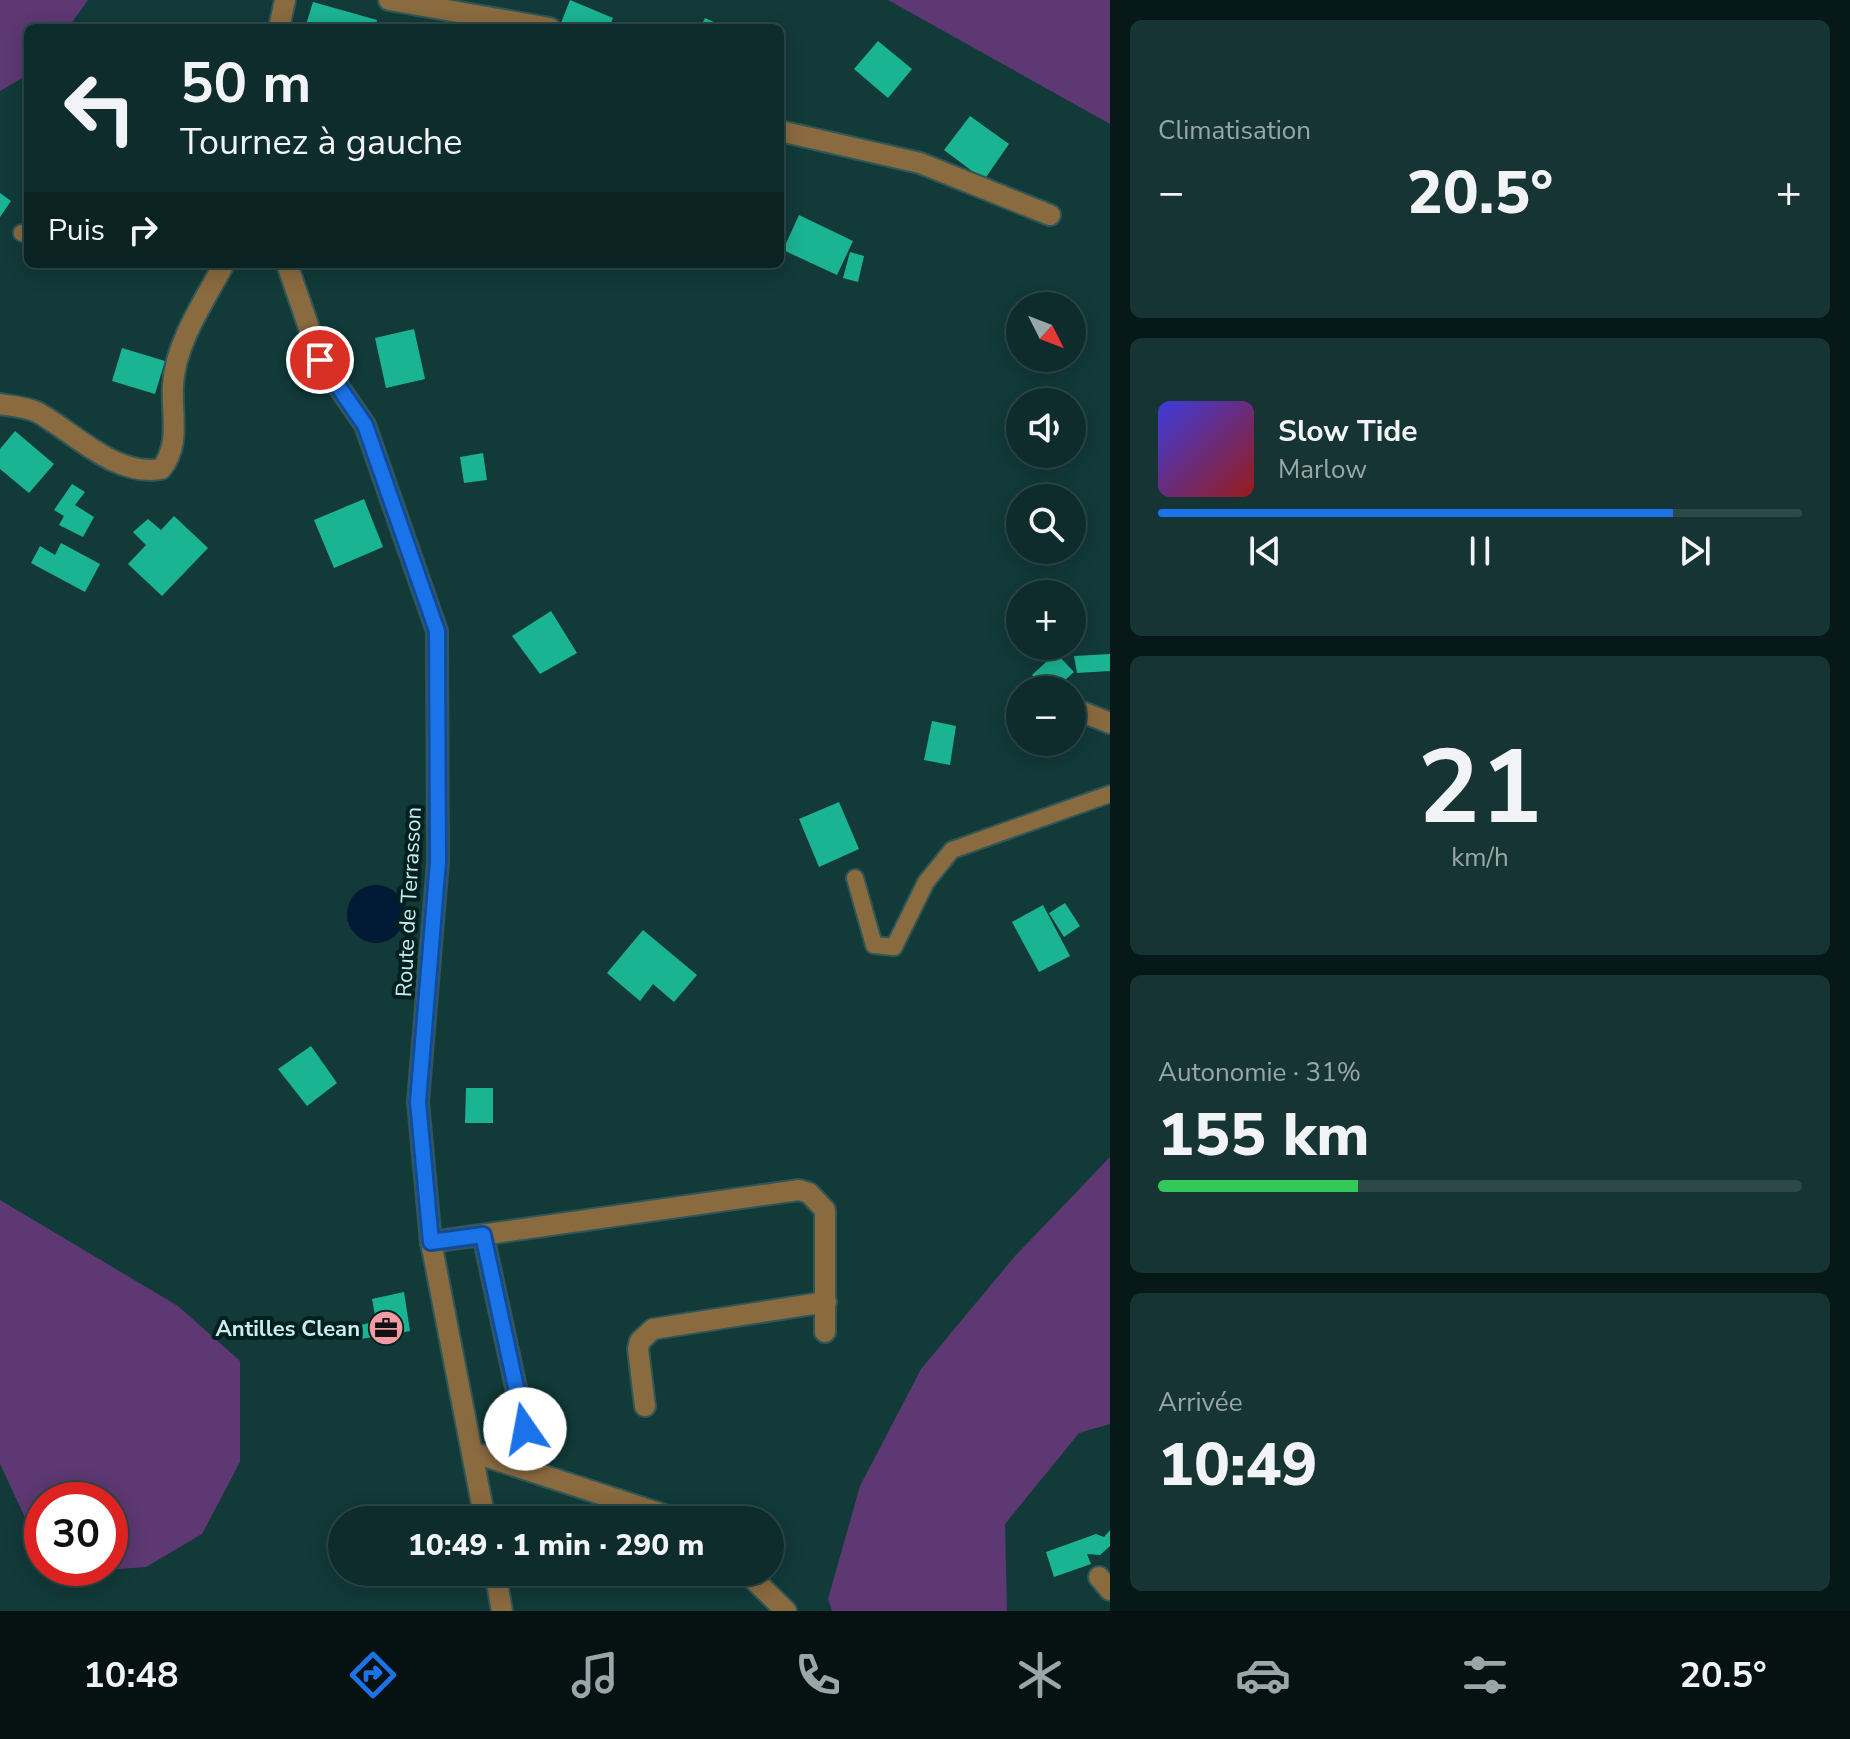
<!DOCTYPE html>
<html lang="fr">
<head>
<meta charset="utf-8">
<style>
	:root { --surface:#0d2c2b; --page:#163433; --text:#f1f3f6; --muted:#9aa7a9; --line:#2d4847; --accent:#1a73e8 }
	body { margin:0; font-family:"Nunito Sans",sans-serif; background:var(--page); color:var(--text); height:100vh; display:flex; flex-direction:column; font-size:30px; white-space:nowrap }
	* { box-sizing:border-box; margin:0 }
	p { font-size:26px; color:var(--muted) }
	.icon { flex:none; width:44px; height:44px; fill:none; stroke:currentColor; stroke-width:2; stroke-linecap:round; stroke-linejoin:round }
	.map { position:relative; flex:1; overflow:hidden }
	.panel { display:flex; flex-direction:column; gap:20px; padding:20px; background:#071818; width:740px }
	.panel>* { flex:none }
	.guide { position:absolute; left:24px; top:24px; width:760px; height:244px; border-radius:12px; box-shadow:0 4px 20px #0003,0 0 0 2px var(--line); background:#0d2c2b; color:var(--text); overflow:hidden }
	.needle { width:52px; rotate:132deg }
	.tools { position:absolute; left:1006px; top:292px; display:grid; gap:16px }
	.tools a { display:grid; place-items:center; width:80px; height:80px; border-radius:50%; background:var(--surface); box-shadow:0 4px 20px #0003,0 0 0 2px var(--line); font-size:40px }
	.speed { position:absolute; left:24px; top:1482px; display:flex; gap:16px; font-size:40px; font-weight:700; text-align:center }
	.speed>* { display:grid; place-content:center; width:104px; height:104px; border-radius:50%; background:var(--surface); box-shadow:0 4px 20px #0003,0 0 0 2px var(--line); line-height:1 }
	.speed .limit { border:12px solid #d22; background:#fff; color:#111 }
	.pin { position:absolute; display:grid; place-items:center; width:68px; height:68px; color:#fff; margin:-34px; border:4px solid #fff; border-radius:50%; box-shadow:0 2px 8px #0007 }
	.me { position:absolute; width:88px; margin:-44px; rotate:348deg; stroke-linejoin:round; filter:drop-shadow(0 0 6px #0008) }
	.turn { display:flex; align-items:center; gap:28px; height:168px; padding:0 24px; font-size:36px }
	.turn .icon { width:104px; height:104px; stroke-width:2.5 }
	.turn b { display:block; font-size:56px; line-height:68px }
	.then { display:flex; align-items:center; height:76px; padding:0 24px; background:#0003; gap:16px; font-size:30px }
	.big { font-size:60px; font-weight:800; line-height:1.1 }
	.panel .tile { flex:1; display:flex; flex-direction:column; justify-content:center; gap:12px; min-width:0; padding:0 28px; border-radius:12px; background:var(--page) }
	.panel .dial { align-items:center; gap:0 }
	.dial b { font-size:104px; line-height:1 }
	.song { display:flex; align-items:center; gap:24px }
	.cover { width:96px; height:96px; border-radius:12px; background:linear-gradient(135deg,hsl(240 70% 55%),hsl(0 70% 35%)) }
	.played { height:8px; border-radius:4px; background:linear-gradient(90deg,var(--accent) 80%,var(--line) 80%) }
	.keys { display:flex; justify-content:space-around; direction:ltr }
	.heat { display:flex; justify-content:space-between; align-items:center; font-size:44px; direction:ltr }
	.charge { height:12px; border-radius:6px; background:linear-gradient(90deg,#34c759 31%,var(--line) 0) }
	.trip { position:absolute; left:328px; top:1506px; width:456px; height:80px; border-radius:40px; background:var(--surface); box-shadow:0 4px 20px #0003,0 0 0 2px var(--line); font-weight:800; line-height:80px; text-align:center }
	.tab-bar { display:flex; height:128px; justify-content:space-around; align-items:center; background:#051211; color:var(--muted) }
	.tab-bar .icon { width:56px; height:56px }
	.tab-bar .active { color:var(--accent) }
	.tab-bar b { font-size:36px; color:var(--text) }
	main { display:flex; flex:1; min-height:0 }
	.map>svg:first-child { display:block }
	.green { fill:#5d3872 }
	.water { fill:#001935 }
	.building { fill:#1bb493 }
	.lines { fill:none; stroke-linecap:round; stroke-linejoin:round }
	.service-casing { stroke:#2f5756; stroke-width:20 }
	.minor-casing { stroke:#2f5756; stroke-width:24 }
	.tertiary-casing { stroke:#2f5756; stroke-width:24 }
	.service { stroke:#8a6a3f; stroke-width:16 }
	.minor { stroke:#8a6a3f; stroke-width:20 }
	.tertiary { stroke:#8a6a3f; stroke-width:20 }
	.route-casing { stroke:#114b97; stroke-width:20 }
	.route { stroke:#1a73e8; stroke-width:14 }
	.labels { text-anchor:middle; stroke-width:8; stroke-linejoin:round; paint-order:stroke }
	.street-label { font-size:22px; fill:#cbeeec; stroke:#01201f }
	.poi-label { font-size:22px; font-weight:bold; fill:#cbeeec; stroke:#01201f; text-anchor:end }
</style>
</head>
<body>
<main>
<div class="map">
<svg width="1110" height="1611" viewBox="0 0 1110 1611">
	<rect width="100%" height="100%" fill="#113a39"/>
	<!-- green -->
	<g class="green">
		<path d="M0 0H88L68 28H28V75L0 91Z"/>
		<path d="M888 0H1110V124Z"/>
		<path d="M1110 1157V1424L1079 1433 1005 1524 1007 1611H832L828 1599 860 1486 921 1369 1015 1256Z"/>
		<path d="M0 1200 178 1306 240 1361V1462L202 1534 146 1567 51 1574 49 1568H110V1500H42V1554L0 1464Z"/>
	</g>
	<!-- water -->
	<circle class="water" cx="376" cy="914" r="29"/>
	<!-- building -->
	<g class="building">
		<path d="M570 0 613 18 609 28H574L561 23Z"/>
		<path d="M313 2 377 20 375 28H305Z"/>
		<path d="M705 18 727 28H700Z"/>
		<path d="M878 41 912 69 888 98 854 69Z"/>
		<path d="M970 116 1009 144 984 180 944 150Z"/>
		<path d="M0 193 11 201 0 217Z"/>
		<path d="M799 215 853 241 837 275 783 250Z"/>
		<path d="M850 252 864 256 858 282 843 278Z"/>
		<path d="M414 329 425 379 386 388 375 338Z"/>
		<path d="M122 348 165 361 155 394 112 381Z"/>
		<path d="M15 431 54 464 29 493 0 469V449Z"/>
		<path d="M483 453 487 480 464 483 460 457Z"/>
		<path d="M72 484 85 492 75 505 94 517 83 537 59 525 64 516 54 510Z"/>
		<path d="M364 499 383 547 334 568 314 520Z"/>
		<path d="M174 516 208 548 162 596 128 564 146 545 133 532 148 519 161 530Z"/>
		<path d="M61 543 100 564 85 592 31 563 40 546 55 555Z"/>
		<path d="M551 611 577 653 540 674 512 636Z"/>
		<path d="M1056 653 1074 672 1054 690H1045L1032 675Z"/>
		<path d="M1110 654V671L1077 673 1074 656Z"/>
		<path d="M932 721 956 726 950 765 924 760Z"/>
		<path d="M839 802 859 849 819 867 799 819Z"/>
		<path d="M1065 903 1080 926 1064 937 1049 913Z"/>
		<path d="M1043 905 1070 956 1039 972 1012 922Z"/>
		<path d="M643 930 697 975 674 1002 653 984 640 1001 607 973Z"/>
		<path d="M311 1046 337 1083 307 1106 278 1069Z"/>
		<path d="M466 1088H493V1123H465Z"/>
		<path d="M404 1292 410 1331 379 1337 372 1299Z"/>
		<path d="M369 1323 373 1337 360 1339 357 1326Z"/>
		<path d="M1110 1530V1546L1100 1555 1087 1554 1091 1564 1054 1577 1046 1552 1096 1534 1104 1537Z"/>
	</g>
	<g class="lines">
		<defs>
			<g id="service">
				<path d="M22 233 28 234"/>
				<path d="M855 878 874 945 894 947 926 882 952 850 1110 794"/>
			</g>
			<g id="minor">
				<path d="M389 0 550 28"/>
				<path d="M780 131 920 163 1050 215"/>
				<path d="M0 404C12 406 26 407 37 412 75 433 115 477 161 469 181 445 171 414 173 385 175 343 205 300 224 264"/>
				<path d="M1072 708 1110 723"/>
				<path d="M483 1235 525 1429"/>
				<path d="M431 1242 799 1190 809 1193 825 1210V1332"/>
				<path d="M645 1406 638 1349 640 1341 653 1329 826 1302"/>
				<path d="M472 1452 680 1520"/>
				<path d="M746 1572 786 1611"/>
				<path d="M1099 1577 1110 1590"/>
			</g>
			<g id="tertiary">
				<path d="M279 28 285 0"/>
				<path d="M287 264 320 360 365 425 437 631 438 862 418 1102 431 1242 485 1520"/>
				<path d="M495 1572 502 1611"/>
			</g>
		</defs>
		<!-- service casing -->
		<use href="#service" class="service-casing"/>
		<!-- minor casing -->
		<use href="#minor" class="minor-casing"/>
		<!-- tertiary casing -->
		<use href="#tertiary" class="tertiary-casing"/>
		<!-- service -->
		<use href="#service" class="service"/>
		<!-- minor -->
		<use href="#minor" class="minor"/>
		<!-- tertiary -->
		<use href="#tertiary" class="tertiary"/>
	</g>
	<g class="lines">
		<defs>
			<path id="route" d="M320 360 365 425 437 631 438 862 418 1102 431 1242 483 1235 525 1429"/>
		</defs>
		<!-- route casing -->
		<use href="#route" class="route-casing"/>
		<!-- route -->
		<use href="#route" class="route"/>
	</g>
	<!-- icons -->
	<defs>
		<symbol id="office-disc" viewBox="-11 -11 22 22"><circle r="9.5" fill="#f49aa4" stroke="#01201f"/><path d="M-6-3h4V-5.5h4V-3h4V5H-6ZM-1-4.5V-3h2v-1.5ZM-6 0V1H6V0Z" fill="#111"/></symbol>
	</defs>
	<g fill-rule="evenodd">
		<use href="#office-disc" x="366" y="1308" width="40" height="40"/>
	</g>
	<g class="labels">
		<!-- street labels -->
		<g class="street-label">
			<text transform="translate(408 902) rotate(-87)" y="8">Route de Terrasson</text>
		</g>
		<!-- poi labels -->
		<g class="poi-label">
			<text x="360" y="1336">Antilles Clean</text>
		</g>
	</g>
</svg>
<div class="tools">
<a><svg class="needle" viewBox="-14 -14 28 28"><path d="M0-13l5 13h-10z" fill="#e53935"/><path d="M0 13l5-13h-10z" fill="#9aa7a9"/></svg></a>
<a><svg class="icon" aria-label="sound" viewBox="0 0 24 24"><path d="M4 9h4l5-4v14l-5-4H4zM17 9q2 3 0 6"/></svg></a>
<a><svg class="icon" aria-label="search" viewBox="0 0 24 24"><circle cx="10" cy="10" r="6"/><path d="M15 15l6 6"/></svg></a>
<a>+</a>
<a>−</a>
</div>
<div class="speed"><div class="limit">30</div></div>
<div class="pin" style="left:320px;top:360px;background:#d93025"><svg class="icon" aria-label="arrive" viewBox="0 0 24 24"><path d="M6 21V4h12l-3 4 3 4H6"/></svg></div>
<svg class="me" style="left:525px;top:1429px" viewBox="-20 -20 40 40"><circle r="19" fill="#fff"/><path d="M0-13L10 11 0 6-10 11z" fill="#1a73e8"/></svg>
<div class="trip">10:49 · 1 min · 290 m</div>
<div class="guide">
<div class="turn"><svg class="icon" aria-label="left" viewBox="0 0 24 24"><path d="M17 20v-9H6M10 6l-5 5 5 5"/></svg><div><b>50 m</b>Tournez à gauche</div></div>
<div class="then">Puis<svg class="icon" aria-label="right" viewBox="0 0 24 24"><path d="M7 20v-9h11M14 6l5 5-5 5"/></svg></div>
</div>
</div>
<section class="panel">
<div class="tile"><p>Climatisation</p>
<div class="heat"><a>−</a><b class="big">20.5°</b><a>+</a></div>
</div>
<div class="tile">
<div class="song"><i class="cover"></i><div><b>Slow Tide</b><p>Marlow</p></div></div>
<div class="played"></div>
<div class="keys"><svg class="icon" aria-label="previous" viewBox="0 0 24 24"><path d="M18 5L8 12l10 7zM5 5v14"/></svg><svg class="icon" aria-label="pause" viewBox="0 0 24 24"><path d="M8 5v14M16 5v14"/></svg><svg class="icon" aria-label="next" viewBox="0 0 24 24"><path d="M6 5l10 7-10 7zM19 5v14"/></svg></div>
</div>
<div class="tile dial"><b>21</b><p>km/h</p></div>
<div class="tile"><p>Autonomie · 31%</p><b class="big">155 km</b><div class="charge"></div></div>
<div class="tile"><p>Arrivée</p><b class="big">10:49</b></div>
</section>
</main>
<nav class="tab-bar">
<b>10:48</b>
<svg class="icon active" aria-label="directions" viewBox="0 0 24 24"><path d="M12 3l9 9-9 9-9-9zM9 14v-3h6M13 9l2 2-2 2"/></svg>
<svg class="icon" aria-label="music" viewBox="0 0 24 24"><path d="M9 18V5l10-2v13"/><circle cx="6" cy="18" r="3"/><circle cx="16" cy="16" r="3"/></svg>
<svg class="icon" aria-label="phone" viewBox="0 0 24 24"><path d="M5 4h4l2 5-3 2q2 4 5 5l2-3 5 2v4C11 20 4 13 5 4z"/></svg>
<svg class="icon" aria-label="climate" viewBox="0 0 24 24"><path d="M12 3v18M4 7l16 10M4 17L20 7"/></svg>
<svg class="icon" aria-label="car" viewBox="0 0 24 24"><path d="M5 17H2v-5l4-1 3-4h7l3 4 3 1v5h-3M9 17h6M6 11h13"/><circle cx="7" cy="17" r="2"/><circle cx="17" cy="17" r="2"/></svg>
<svg class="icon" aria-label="filters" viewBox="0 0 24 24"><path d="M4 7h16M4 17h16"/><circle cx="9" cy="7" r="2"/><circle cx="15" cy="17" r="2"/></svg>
<b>20.5°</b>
</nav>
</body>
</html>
